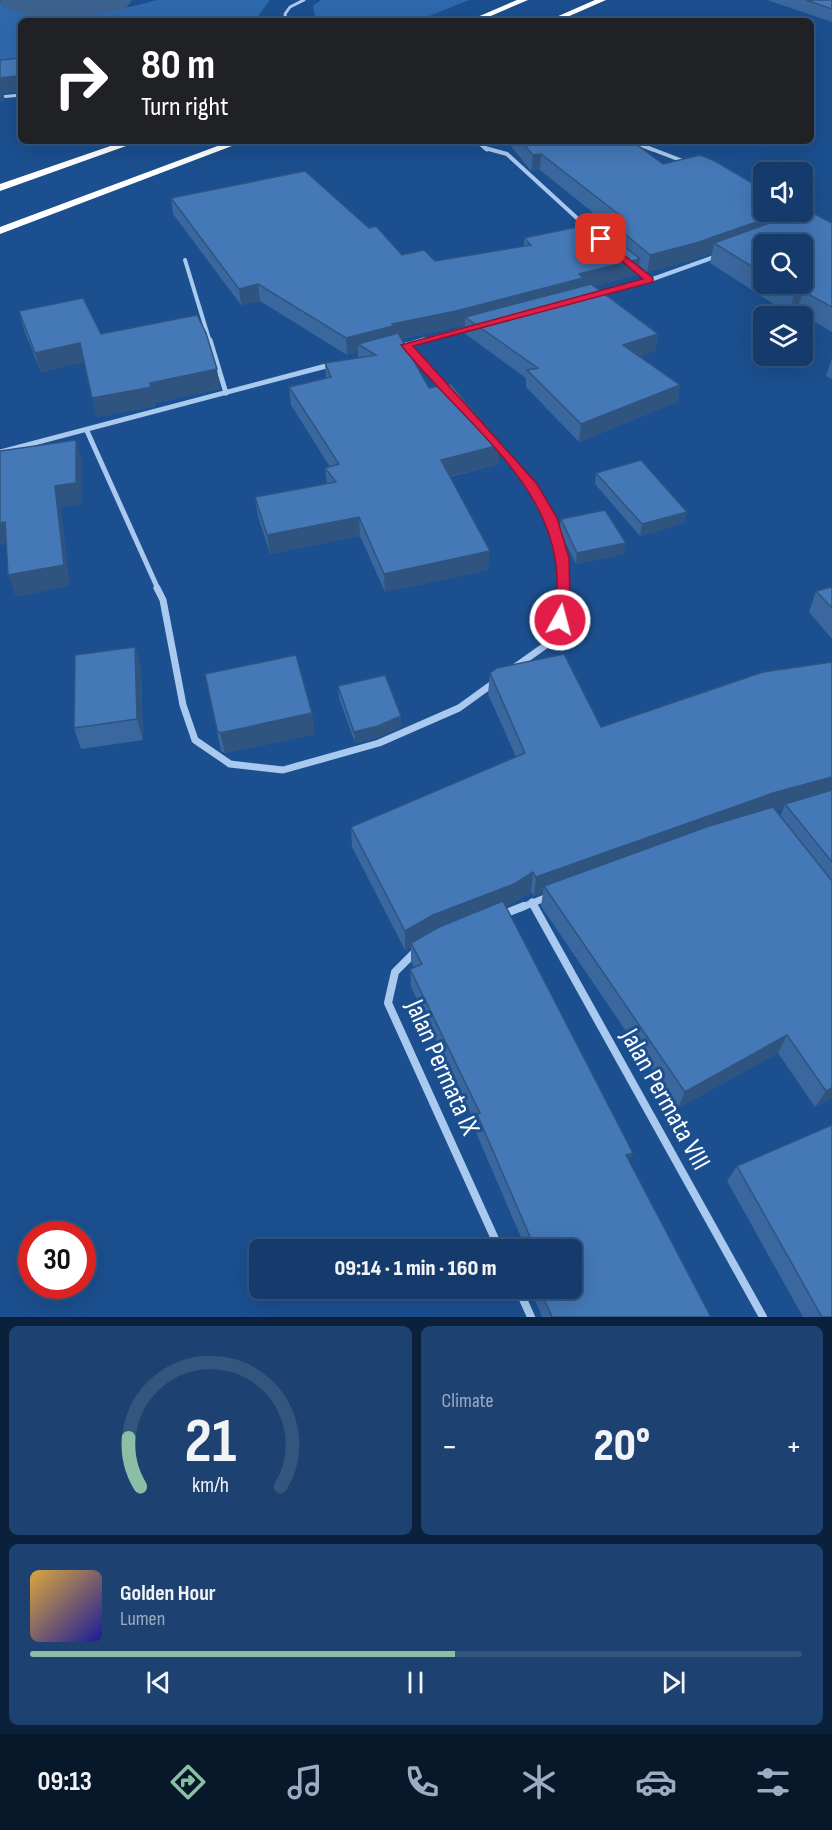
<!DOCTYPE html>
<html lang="en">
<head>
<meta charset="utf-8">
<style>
	:root { --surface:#143b6b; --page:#1d4271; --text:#f1f3f6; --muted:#9dadc1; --line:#33557e; --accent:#8abfa5 }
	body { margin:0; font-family:"Sofia Sans Condensed",sans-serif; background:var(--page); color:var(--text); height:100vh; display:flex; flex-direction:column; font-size:22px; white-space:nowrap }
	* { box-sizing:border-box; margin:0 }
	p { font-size:20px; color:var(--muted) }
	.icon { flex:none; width:33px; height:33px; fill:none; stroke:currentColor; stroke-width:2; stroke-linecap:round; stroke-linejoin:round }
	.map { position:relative; height:1317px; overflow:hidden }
	.details { display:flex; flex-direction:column; gap:9px; padding:9px; background:#0b203b; flex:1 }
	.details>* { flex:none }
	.guide { position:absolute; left:18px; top:18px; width:796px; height:126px; border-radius:9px; box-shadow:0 6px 24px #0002,0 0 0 2px var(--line); background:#202124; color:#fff; overflow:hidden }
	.tools { position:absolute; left:753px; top:162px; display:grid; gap:12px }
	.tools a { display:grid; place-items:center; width:60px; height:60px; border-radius:9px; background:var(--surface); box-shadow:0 6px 24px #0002,0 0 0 2px var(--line); font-size:30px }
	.speed { position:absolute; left:18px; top:1221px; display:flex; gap:12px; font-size:30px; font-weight:700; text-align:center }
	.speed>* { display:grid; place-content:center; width:78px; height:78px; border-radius:50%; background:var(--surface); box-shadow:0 6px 24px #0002,0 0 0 2px var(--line); line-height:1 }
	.speed .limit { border:9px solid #d22; background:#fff; color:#111 }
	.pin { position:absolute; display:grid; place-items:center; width:51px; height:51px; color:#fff; margin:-26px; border-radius:12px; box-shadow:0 3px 9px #0006 }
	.me { position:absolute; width:66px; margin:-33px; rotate:7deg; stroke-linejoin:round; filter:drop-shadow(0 0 4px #0008) }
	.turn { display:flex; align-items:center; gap:21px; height:126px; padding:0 24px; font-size:27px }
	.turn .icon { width:78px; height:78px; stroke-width:2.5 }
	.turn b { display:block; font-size:42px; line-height:51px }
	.big { font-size:45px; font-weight:800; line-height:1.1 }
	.details .widget { flex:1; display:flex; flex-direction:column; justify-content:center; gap:9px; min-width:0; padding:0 21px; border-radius:9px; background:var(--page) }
	.details .dial { align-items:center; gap:0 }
	.dial svg { height:156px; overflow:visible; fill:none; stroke:var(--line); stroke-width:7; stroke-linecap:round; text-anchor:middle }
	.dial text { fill:var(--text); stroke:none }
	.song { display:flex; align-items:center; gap:18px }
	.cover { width:72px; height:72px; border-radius:9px; background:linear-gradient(135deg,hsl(40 70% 55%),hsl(240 70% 35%)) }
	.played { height:6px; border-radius:3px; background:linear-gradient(90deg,var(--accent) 55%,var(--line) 55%) }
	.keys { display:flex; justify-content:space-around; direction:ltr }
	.heat { display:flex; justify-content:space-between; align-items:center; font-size:33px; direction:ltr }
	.details .tiles { flex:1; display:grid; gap:9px; grid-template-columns:1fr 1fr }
	.widget:last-child { grid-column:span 2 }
	.trip { position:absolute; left:249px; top:1239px; width:333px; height:60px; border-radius:9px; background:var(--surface); box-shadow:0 6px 24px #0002,0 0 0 2px var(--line); font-weight:800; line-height:60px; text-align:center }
	.tabs { display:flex; height:96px; justify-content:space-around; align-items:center; background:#08182b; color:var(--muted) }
	.tabs .icon { width:42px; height:42px }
	.tabs .on { color:var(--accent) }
	.tabs b { font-size:27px; color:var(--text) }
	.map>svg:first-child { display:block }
	.green { fill:#2e69ad }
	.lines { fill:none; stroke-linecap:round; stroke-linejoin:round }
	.river { fill:#3c6290; fill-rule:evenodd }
	.minor-far4 { stroke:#a9c9ee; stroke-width:3 }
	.minor-far3 { stroke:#a9c9ee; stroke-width:4 }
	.minor-far2 { stroke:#a9c9ee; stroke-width:5 }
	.minor-far1 { stroke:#a9c9ee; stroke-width:7 }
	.minor { stroke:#a9c9ee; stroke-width:8 }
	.motorway { fill:#fff; fill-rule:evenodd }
	.wall { fill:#3a679d; fill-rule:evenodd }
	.shaded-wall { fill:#305480 }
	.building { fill:#4478b7; stroke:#305480; stroke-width:1.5 }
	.route { fill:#e11d48; stroke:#92132f; stroke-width:1.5 }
	.labels { text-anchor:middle; stroke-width:6; stroke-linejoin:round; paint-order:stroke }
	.near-street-label { font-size:27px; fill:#fff; stroke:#1b4f8f }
</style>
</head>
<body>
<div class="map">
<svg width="832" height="1317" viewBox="0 0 832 1317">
	<rect width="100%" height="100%" fill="#1b4f8f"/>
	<!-- green -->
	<g class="green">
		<path d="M157 0H270L258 16 266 21H21V86L0 70V2C51 18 106 15 157 0Z"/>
		<path d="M321 0H469L417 21H316L313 6Z"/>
	</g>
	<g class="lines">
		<!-- river -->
		<path class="river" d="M0 0H132L126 8C86 18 43 23 4 8Z"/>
		<!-- minor-far4 -->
		<g class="minor-far4">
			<path d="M286 21 285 14 290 7 304 0"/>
			<path d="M0 97 21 95"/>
			<path d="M476 141 487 150"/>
			<path d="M629 141 653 150"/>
		</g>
		<!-- minor-far3 -->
		<g class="minor-far3">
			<path d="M485 148 507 154 590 230"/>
			<path d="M649 148 688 163"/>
			<path d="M185 260 210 342"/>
			<path d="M632 265 650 280"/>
			<path d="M595 294 650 280 717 256"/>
			<path d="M419 342 472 327"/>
		</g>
		<!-- minor-far2 -->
		<g class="minor-far2">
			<path d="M210 340 226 393"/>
			<path d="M406 345 448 391"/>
			<path d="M404 346 424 340"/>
			<path d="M87 431 158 589"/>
			<path d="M495 443C536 489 564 523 563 589"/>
			<path d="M0 452 330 365"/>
		</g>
		<!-- minor-far1 -->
		<g class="minor-far1">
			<path d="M157 588 163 600 183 705 195 740 230 764 283 770 379 743 459 708 495 682"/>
			<path d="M515 667 556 638 563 588"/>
			<path d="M532 902 535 908"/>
			<path d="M520 908 550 896"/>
		</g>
		<!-- minor -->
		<g class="minor">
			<path d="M534 906 763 1317"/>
			<path d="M504 914 524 906"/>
			<path d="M417 950 395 972 388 1003 500 1250"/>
			<path d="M518 1288 531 1317"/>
		</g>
		<!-- motorway -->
		<g class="motorway">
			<path d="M517 0H528L479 21H468Z"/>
			<path d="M595 0H606L558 21H547Z"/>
			<path d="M125 141H140L0 191V184Z"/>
			<path d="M231 141H245L0 234V227Z"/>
		</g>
	</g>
	<!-- wall -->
	<g class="wall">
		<path d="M768 0H832V22L770 1Z"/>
		<path d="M21 58V91L3 93 5 100 0 102V60Z"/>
		<path d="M507 141H632L663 164 793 212 792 215 832 223V332L797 311 789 314 710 263 712 253 693 260 647 272 639 265 637 275 595 286 658 334 655 351 639 356 680 385 677 402 579 442 526 387V378L464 333 465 325 401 339 429 388 499 464 450 477 488 570 385 592 360 536 270 554 258 516 255 497 327 484 325 468 330 467 291 405 289 387 326 378 325 363 358 358V352L347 355 260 301 241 305 173 214 171 198 369 228 402 255 435 261 524 246V238L605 230 606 223 540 170 531 171ZM764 244 802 284H764Z"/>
		<path d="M19 311 101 334 220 389 154 403 155 406 146 408 97 417 84 362 41 372 24 330Z"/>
		<path d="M832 358V379L826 376Z"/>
		<path d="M596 473 687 512 684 523 640 536 595 484Z"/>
		<path d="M561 519 624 554 576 564 559 530Z"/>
		<path d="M832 587V639L809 612 816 591Z"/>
		<path d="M135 647 141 669 143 740 81 749 74 728Z"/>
		<path d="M832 662V1098L815 1107 778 1053 678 1108 541 906 543 893 534 896 531 892 512 903 505 906 633 1153 629 1161 711 1317H542L530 1288H572V1250H519L520 1244 523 1242 475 1130 476 1124 411 987 410 969 414 967 411 961V947L405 950 352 847 351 827 516 757 488 694 490 673 601 727ZM783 809 780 816 776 810Z"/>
		<path d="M205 674 315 734 225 753 221 751Z"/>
		<path d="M338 686 401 716V727L379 737 355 743 339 698Z"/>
		<path d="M737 1166 832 1317H803L727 1181Z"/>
	</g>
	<!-- shaded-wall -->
	<g class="shaded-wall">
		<path d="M17 76 21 91 3 93 5 100 0 102V78Z"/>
		<path d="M541 154 540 170 531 171 533 155Z"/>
		<path d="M785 212H793L789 225 714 243 712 253 693 260 647 272 650 255Z"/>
		<path d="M640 259 637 275 582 290 465 317V325L456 327 394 340 358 344V352L347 355 346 338 392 324Z"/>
		<path d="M258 284 260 301 241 305 239 289Z"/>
		<path d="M803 291 797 311 789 314 794 294Z"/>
		<path d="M658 334 655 351 621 362 623 345Z"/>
		<path d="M80 343 85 362 41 372 35 353Z"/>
		<path d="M217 369 220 389 154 403 155 406 146 408 97 417 92 398 150 383Z"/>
		<path d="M680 385 677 402 579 442 581 424Z"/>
		<path d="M76 440 82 461V504L61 507 70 586 16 597 8 575 55 486Z"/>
		<path d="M500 445 499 464 440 479 441 460Z"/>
		<path d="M687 512 684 523 640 536 642 524Z"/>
		<path d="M359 517 360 536 270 554 267 535Z"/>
		<path d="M5 522 12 543 0 545V523Z"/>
		<path d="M626 543 624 554 576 564 577 553Z"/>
		<path d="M490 551 488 570 385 592 384 574Z"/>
		<path d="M135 647 141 669 143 740 137 719Z"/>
		<path d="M312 713 315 734 225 753 220 733Z"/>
		<path d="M401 716V727L379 737 355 743 354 732Z"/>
		<path d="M832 777V792L785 804 783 809 765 814 544 886 543 893 534 896 536 877 773 793Z"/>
		<path d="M533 872 531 892 512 903 411 943V947L405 950V931L433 915Z"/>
		<path d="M787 1035 778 1053 678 1108 685 1092Z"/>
		<path d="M832 1088V1098L815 1107 826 1091Z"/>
		<path d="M633 1153 627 1168 626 1155Z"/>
	</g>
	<!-- building -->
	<g class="building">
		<path d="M806 0H832V9Z"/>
		<path d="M21 58V79L17 76 0 78V60Z"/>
		<path d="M521 141H632L663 164 700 155 715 161 764 190V212H785L696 243 650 255 607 219 621 216 541 154 533 155Z"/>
		<path d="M305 171 369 228 376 226 402 255 424 250 435 261 531 245 524 238 596 223 640 259 579 274 583 278 456 311 392 324 393 326 346 338 258 284 239 289 171 198Z"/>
		<path d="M803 211 813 213 832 223V307L803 291 794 294 778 284H802V244H764V274L714 243Z"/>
		<path d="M591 284 658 334 623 345 680 385 581 424 527 370 538 368 465 317Z"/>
		<path d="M83 298 101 334 197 315 206 333 217 369 150 383 151 387 142 389 92 398 80 343 35 353 19 311Z"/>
		<path d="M398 333 429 388 451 384 500 445 441 460 490 551 384 574 359 517 267 535 255 497 336 482 325 468 339 464 289 387 331 377 325 363 376 355 358 344Z"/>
		<path d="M76 440V483L55 486 64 565 8 575 5 522 0 523V451Z"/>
		<path d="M641 460 687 512 642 524 596 473Z"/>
		<path d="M605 510 626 543 577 553 561 519Z"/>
		<path d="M832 587V608L816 591Z"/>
		<path d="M135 647 137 719 74 728 75 655Z"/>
		<path d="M564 654 601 727 763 672 832 662V777L773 793 536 877 533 872 514 884 433 915 405 931 351 827 525 753 490 673 497 668Z"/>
		<path d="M296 655 312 713 220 733 217 730 205 674Z"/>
		<path d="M385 675 401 716 378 726 354 732 338 686Z"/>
		<path d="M832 790V862L785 804Z"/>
		<path d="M773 807 832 881V1088L826 1091 787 1035 685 1092 544 886 709 826Z"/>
		<path d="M503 901 633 1153 626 1155 711 1317H552L539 1288H572V1250H523L520 1244 531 1239 477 1114 480 1113 410 969 422 964 411 943 439 927Z"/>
		<path d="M832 1125V1317H822L737 1166Z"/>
	</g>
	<!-- route -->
	<path class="route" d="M601 237 653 278V282L413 346 537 484 557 518 569 558 570 602 567 620 560 624 553 620C581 499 466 428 401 345L643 279 598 241 597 239Z"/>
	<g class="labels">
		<!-- near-street labels -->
		<g class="near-street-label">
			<text transform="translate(443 1067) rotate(66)" y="9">Jalan Permata IX</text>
			<text transform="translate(666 1099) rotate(61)" y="9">Jalan Permata VIII</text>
		</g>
	</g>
</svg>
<div class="tools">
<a><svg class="icon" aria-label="sound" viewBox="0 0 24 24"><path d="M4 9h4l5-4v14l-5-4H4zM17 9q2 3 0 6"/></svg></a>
<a><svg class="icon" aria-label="search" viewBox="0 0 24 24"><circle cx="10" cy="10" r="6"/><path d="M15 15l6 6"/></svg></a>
<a><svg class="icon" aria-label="layers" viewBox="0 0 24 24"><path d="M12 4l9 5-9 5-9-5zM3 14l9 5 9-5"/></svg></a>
</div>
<div class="speed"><div class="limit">30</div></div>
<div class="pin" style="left:601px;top:239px;background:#d93025"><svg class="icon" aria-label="arrive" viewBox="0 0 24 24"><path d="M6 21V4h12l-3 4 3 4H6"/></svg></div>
<svg class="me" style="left:560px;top:620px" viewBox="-20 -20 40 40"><circle r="17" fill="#e11d48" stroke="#fff" stroke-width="3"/><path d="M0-11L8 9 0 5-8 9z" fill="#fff"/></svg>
<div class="trip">09:14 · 1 min · 160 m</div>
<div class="guide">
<div class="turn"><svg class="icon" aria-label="right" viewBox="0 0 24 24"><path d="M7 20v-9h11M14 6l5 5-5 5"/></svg><div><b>80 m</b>Turn right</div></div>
</div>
</div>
<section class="details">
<div class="tiles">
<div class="widget dial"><svg viewBox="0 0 100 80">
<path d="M14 69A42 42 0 1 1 86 69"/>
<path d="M14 69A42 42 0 0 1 8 44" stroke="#8abfa5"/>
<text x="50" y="56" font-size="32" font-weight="700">21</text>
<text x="50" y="72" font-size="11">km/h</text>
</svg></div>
<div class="widget"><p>Climate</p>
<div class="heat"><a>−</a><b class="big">20°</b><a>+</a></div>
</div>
<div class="widget">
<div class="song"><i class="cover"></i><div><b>Golden Hour</b><p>Lumen</p></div></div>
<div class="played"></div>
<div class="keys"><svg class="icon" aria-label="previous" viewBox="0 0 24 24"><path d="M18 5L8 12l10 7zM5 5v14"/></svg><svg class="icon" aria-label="pause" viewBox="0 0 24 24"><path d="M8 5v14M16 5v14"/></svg><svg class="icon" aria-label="next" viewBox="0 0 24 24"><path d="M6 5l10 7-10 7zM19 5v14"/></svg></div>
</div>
</div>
</section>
<nav class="tabs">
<b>09:13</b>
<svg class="icon on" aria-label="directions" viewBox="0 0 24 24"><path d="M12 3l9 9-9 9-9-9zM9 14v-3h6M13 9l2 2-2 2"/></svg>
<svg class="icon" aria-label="music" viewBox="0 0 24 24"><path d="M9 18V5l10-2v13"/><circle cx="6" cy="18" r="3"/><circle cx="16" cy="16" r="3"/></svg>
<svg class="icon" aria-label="phone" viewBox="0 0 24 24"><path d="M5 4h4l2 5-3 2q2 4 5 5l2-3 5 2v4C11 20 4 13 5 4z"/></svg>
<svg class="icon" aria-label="climate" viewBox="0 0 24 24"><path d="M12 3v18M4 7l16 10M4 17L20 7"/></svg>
<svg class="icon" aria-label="car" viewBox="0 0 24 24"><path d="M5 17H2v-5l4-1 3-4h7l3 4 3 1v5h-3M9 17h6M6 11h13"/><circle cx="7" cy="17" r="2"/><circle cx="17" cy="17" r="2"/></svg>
<svg class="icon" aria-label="filters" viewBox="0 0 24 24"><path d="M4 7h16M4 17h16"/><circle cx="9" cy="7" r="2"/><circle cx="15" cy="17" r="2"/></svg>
</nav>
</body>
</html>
